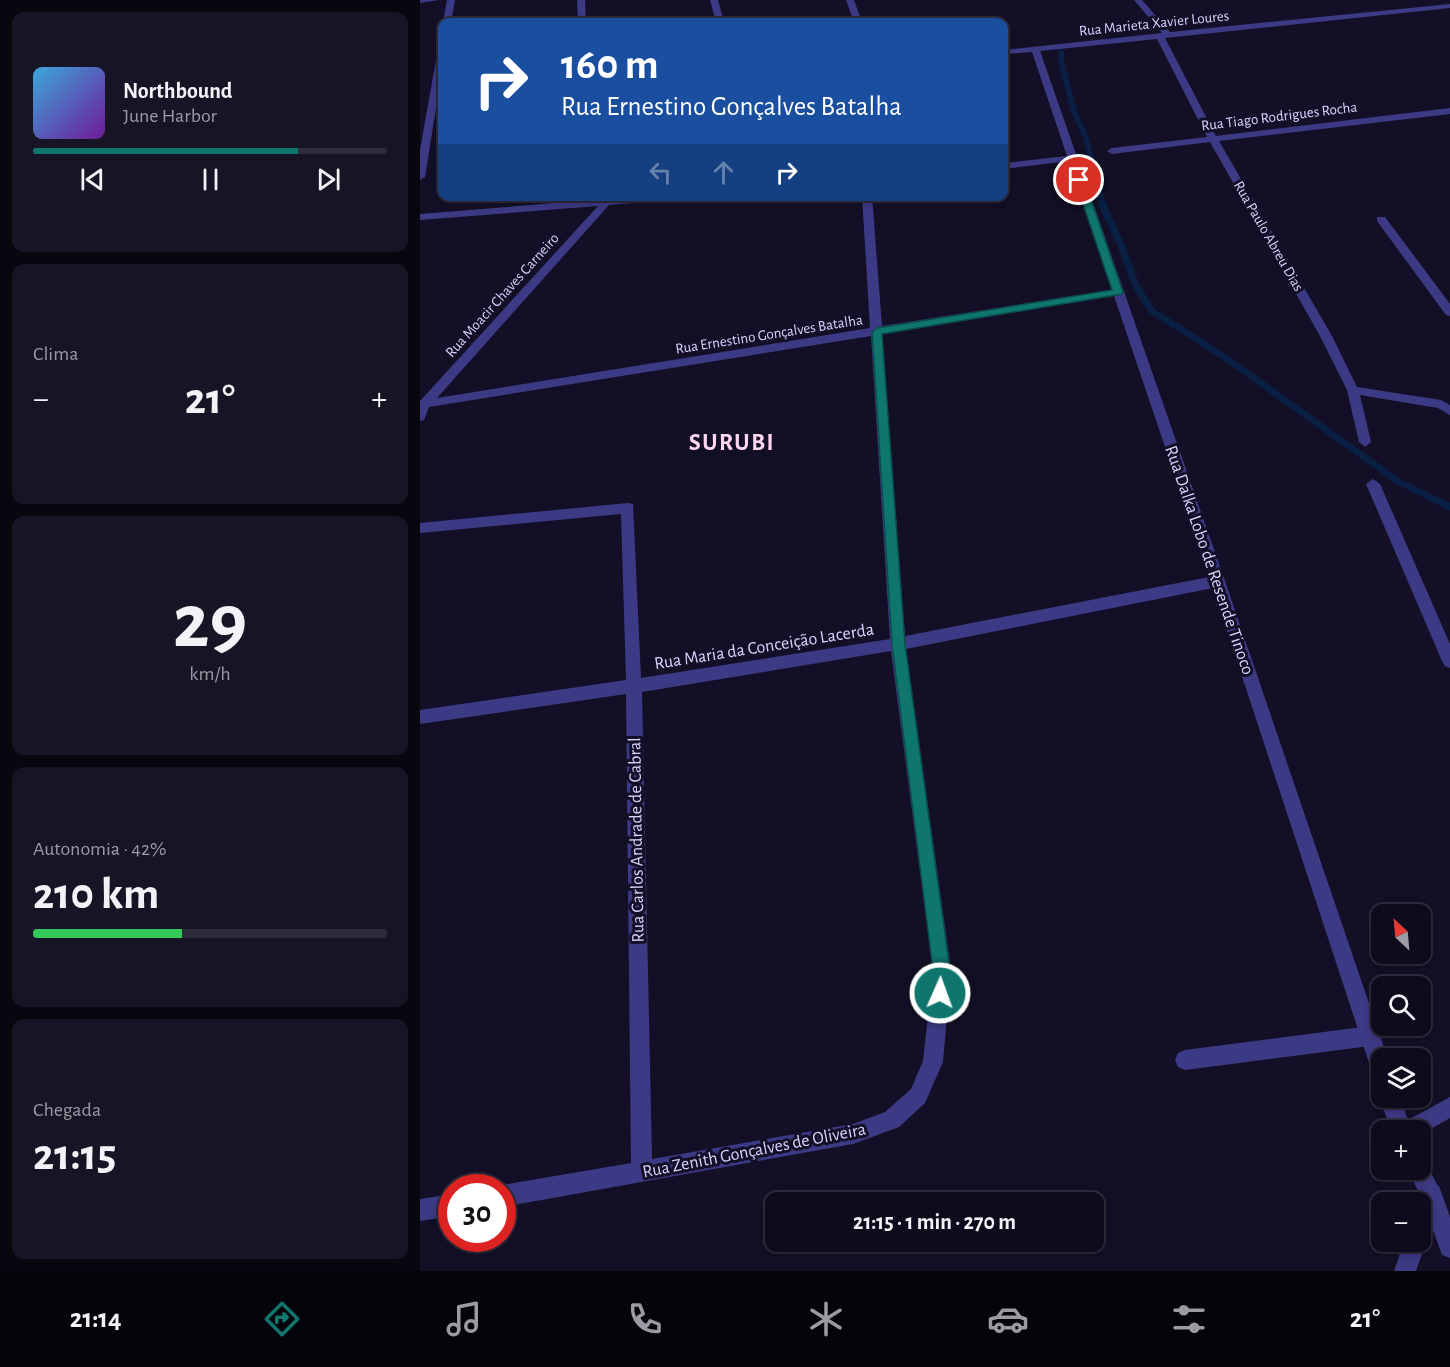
<!DOCTYPE html>
<html lang="pt">
<head>
<meta charset="utf-8">
<style>
	:root { --surface:#0e0b1c; --page:#171425; --text:#f1f3f6; --muted:#9b9ba3; --line:#2e2b3b; --accent:#0f766e }
	body { margin:0; font-family:"Alegreya Sans",sans-serif; background:var(--page); color:var(--text); height:100vh; display:flex; flex-direction:column; font-size:22px; white-space:nowrap }
	* { box-sizing:border-box; margin:0 }
	p { font-size:20px; color:var(--muted) }
	.icon { flex:none; width:33px; height:33px; fill:none; stroke:currentColor; stroke-width:2; stroke-linecap:round; stroke-linejoin:round }
	.map { position:relative; flex:1; overflow:hidden }
	.drawer { display:flex; flex-direction:column; gap:12px; padding:12px; background:#08060f; width:420px }
	.drawer>* { flex:none }
	.banner { position:absolute; left:18px; top:18px; width:570px; height:183px; border-radius:12px; box-shadow:0 3px 9px #0003,0 0 0 2px var(--line); background:#1a4fa0; color:#fff; overflow:hidden }
	.needle { width:39px; rotate:334deg }
	.buttons { position:absolute; left:951px; top:904px; display:grid; gap:12px }
	.buttons a { display:grid; place-items:center; width:60px; height:60px; border-radius:12px; background:var(--surface); box-shadow:0 3px 9px #0003,0 0 0 2px var(--line); font-size:30px }
	.speed { position:absolute; left:18px; top:1174px; display:flex; gap:12px; font-size:30px; font-weight:700; text-align:center }
	.speed>* { display:grid; place-content:center; width:78px; height:78px; border-radius:50%; background:var(--surface); box-shadow:0 3px 9px #0003,0 0 0 2px var(--line); line-height:1 }
	.speed .limit { border:9px solid #d22; background:#fff; color:#111 }
	.pin { position:absolute; display:grid; place-items:center; width:51px; height:51px; color:#fff; margin:-26px; border:3px solid #fff; border-radius:50%; box-shadow:0 2px 6px #0007 }
	.me { position:absolute; width:66px; margin:-33px; rotate:2deg; stroke-linejoin:round; filter:drop-shadow(0 0 4px #0008) }
	.turn { display:flex; align-items:center; gap:21px; height:126px; padding:0 24px; font-size:27px }
	.turn .icon { width:78px; height:78px; stroke-width:2.5 }
	.turn b { display:block; font-size:42px; line-height:51px }
	.lanes { display:flex; align-items:center; height:57px; padding:0 24px; background:#0003; justify-content:center; gap:30px; direction:ltr }
	.lanes .off { opacity:.35 }
	.big { font-size:45px; font-weight:600; line-height:1.1 }
	.drawer .widget { flex:1; display:flex; flex-direction:column; justify-content:center; gap:9px; min-width:0; padding:0 21px; border-radius:12px; background:var(--page) }
	.drawer .dial { align-items:center; gap:0 }
	.dial b { font-size:78px; line-height:1 }
	.song { display:flex; align-items:center; gap:18px }
	.cover { width:72px; height:72px; border-radius:9px; background:linear-gradient(135deg,hsl(200 70% 55%),hsl(280 70% 35%)) }
	.played { height:6px; border-radius:3px; background:linear-gradient(90deg,var(--accent) 75%,var(--line) 75%) }
	.keys { display:flex; justify-content:space-around; direction:ltr }
	.heat { display:flex; justify-content:space-between; align-items:center; font-size:33px; direction:ltr }
	.charge { height:9px; border-radius:4px; background:linear-gradient(90deg,#34c759 42%,var(--line) 0) }
	.trip { position:absolute; left:345px; top:1192px; width:339px; height:60px; border-radius:12px; background:var(--surface); box-shadow:0 3px 9px #0003,0 0 0 2px var(--line); font-weight:600; line-height:60px; text-align:center }
	.menu { display:flex; height:96px; justify-content:space-around; align-items:center; background:#06040b; color:var(--muted) }
	.menu .icon { width:42px; height:42px }
	.menu .active { color:var(--accent) }
	.menu b { font-size:27px; color:var(--text) }
	main { display:flex; flex:1; min-height:0 }
	.map>svg:first-child { display:block }
	.lines { fill:none; stroke-linecap:round; stroke-linejoin:round }
	.stream { fill:#0a1f44; fill-rule:evenodd }
	.service { fill:#3d3a85; fill-rule:evenodd }
	.minor { fill:#3d3a85; fill-rule:evenodd }
	.route { fill:#0f766e; stroke:#0a4d48; stroke-width:1.5 }
	.labels { text-anchor:middle; stroke-width:6; stroke-linejoin:round; paint-order:stroke }
	.far-street-label { font-size:15px; fill:#d9d4ff; stroke:#130f26 }
	.street-label { font-size:18px; fill:#d9d4ff; stroke:#130f26 }
	.district-label { font-size:24px; font-weight:bold; letter-spacing:1.5px; fill:#ffd6f0; stroke:#130f26 }
</style>
</head>
<body>
<main>
<section class="drawer">
<div class="widget">
<div class="song"><i class="cover"></i><div><b>Northbound</b><p>June Harbor</p></div></div>
<div class="played"></div>
<div class="keys"><svg class="icon" aria-label="previous" viewBox="0 0 24 24"><path d="M18 5L8 12l10 7zM5 5v14"/></svg><svg class="icon" aria-label="pause" viewBox="0 0 24 24"><path d="M8 5v14M16 5v14"/></svg><svg class="icon" aria-label="next" viewBox="0 0 24 24"><path d="M6 5l10 7-10 7zM19 5v14"/></svg></div>
</div>
<div class="widget"><p>Clima</p>
<div class="heat"><a>−</a><b class="big">21°</b><a>+</a></div>
</div>
<div class="widget dial"><b>29</b><p>km/h</p></div>
<div class="widget"><p>Autonomia · 42%</p><b class="big">210 km</b><div class="charge"></div></div>
<div class="widget"><p>Chegada</p><b class="big">21:15</b></div>
</section>
<div class="map">
<svg width="1030" height="1271" viewBox="0 0 1030 1271">
	<rect width="100%" height="100%" fill="#130f26"/>
	<g class="lines">
		<!-- stream -->
		<path class="stream" d="M641 49 644 51V61L657 112 669 138 686 204 705 245 720 286 735 309 806 354 982 480 1030 503V511L976 484 800 358 729 313 712 286 697 245 678 204 663 138 651 112 638 61V51Z"/>
		<!-- service -->
		<g class="service">
			<path d="M950 1026 957 1029 960 1036 957 1043 950 1046 765 1070 758 1067 755 1060 758 1053 765 1050Z"/>
			<path d="M1011 1183 1019 1186 1030 1217V1258L1022 1255 1000 1194 1003 1186Z"/>
		</g>
		<!-- minor -->
		<g class="minor">
			<path d="M0 0H19L0 3Z"/>
			<path d="M27 0H35L31 22H23Z"/>
			<path d="M157 0H165L166 22H158Z"/>
			<path d="M290 0H298L304 22H296Z"/>
			<path d="M426 0H434L442 22H434Z"/>
			<path d="M714 0H722L750 32 1030 4V8L745 38 796 136 1030 108V114L799 141 912 336 937 387 1021 400 1030 405V415L1018 408 940 395 951 442 945 447 939 442 927 390 900 336 790 142 692 154 687 151 692 148 787 137 737 39 620 51 805 581 968 1059H962V1082L955 1079 952 1072 793 588 486 649 531 970 523 1062 505 1103 479 1127 433 1144 82 1207V1188H75L82 1185 211 1163 206 694 0 724V710L206 680 201 514 0 533V523L208 503 213 504 221 678 470 639 451 336 9 407 4 420 0 421V401L178 206 0 220V214L184 199 186 196H197L195 198 268 196 263 199 189 205 17 398 450 328 442 196H452L462 326 692 290 649 161 584 169V163L647 156 612 52 584 54V50L742 33ZM694 296 789 577 485 636 462 334ZM471 651 513 970 503 1061 491 1089 465 1112 433 1124 232 1159 222 692Z"/>
			<path d="M22 47V71L5 177 0 180V150L18 49Z"/>
			<path d="M957 217H965L1030 304V316L1026 315 957 221Z"/>
			<path d="M953 479 960 484 1030 644V668L1025 666 1022 661 946 484Z"/>
			<path d="M962 1094V1098H980L988 1120 1030 1097V1118L1000 1135V1131H971L960 1098Z"/>
			<path d="M1000 1160 1006 1163 1022 1194 1008 1232 1002 1234 1006 1242 996 1271H974L984 1242H1000V1203H997L1000 1195 988 1170H1000Z"/>
			<path d="M32 1194V1216L0 1221V1199Z"/>
		</g>
	</g>
	<!-- route -->
	<path class="route" d="M656 178 664 180 703 292 702 294 462 334 485 644 530 970 526 999 520 1002 514 999 511 993 513 970 472 644 452 332 457 328 692 290 655 180Z"/>
	<g class="labels">
		<!-- far-street labels -->
		<g class="far-street-label">
			<text transform="translate(734 23) rotate(-6)" y="5">Rua Marieta Xavier Loures</text>
			<text transform="translate(859 116) rotate(-7)" y="5">Rua Tiago Rodrigues Rocha</text>
			<text transform="translate(849 236) rotate(60)" y="5">Rua Paulo Abreu Dias</text>
			<text transform="translate(82 295) rotate(-48)" y="5">Rua Moacir Chaves Carneiro</text>
			<text transform="translate(349 334) rotate(-9)" y="5">Rua Ernestino Gonçalves Batalha</text>
		</g>
		<!-- street labels -->
		<g class="street-label">
			<text transform="translate(790 560) rotate(71)" y="6">Rua Dalka Lobo de Resende Tinoco</text>
			<text transform="translate(344 646) rotate(-9)" y="6">Rua Maria da Conceição Lacerda</text>
			<text transform="translate(216 840) rotate(-91)" y="6">Rua Carlos Andrade de Cabral</text>
			<text transform="translate(334 1150) rotate(-11)" y="6">Rua Zenith Gonçalves de Oliveira</text>
		</g>
		<!-- district labels -->
		<g class="district-label">
			<text x="312" y="450">SURUBI</text>
		</g>
	</g>
</svg>
<div class="buttons">
<a><svg class="needle" viewBox="-14 -14 28 28"><path d="M0-13l5 13h-10z" fill="#e53935"/><path d="M0 13l5-13h-10z" fill="#9b9ba3"/></svg></a>
<a><svg class="icon" aria-label="search" viewBox="0 0 24 24"><circle cx="10" cy="10" r="6"/><path d="M15 15l6 6"/></svg></a>
<a><svg class="icon" aria-label="layers" viewBox="0 0 24 24"><path d="M12 4l9 5-9 5-9-5zM3 14l9 5 9-5"/></svg></a>
<a>+</a>
<a>−</a>
</div>
<div class="speed"><div class="limit">30</div></div>
<div class="pin" style="left:659px;top:180px;background:#d93025"><svg class="icon" aria-label="arrive" viewBox="0 0 24 24"><path d="M6 21V4h12l-3 4 3 4H6"/></svg></div>
<svg class="me" style="left:520px;top:993px" viewBox="-20 -20 40 40"><circle r="17" fill="#0f766e" stroke="#fff" stroke-width="3"/><path d="M0-11L8 9 0 5-8 9z" fill="#fff"/></svg>
<div class="trip">21:15 · 1 min · 270 m</div>
<div class="banner">
<div class="turn"><svg class="icon" aria-label="right" viewBox="0 0 24 24"><path d="M7 20v-9h11M14 6l5 5-5 5"/></svg><div><b>160 m</b>Rua Ernestino Gonçalves Batalha</div></div>
<div class="lanes"><svg class="icon off" aria-label="left" viewBox="0 0 24 24"><path d="M17 20v-9H6M10 6l-5 5 5 5"/></svg><svg class="icon off" aria-label="ahead" viewBox="0 0 24 24"><path d="M12 20V5M6 11l6-6 6 6"/></svg><svg class="icon" aria-label="right" viewBox="0 0 24 24"><path d="M7 20v-9h11M14 6l5 5-5 5"/></svg></div>
</div>
</div>
</main>
<nav class="menu">
<b>21:14</b>
<svg class="icon active" aria-label="directions" viewBox="0 0 24 24"><path d="M12 3l9 9-9 9-9-9zM9 14v-3h6M13 9l2 2-2 2"/></svg>
<svg class="icon" aria-label="music" viewBox="0 0 24 24"><path d="M9 18V5l10-2v13"/><circle cx="6" cy="18" r="3"/><circle cx="16" cy="16" r="3"/></svg>
<svg class="icon" aria-label="phone" viewBox="0 0 24 24"><path d="M5 4h4l2 5-3 2q2 4 5 5l2-3 5 2v4C11 20 4 13 5 4z"/></svg>
<svg class="icon" aria-label="climate" viewBox="0 0 24 24"><path d="M12 3v18M4 7l16 10M4 17L20 7"/></svg>
<svg class="icon" aria-label="car" viewBox="0 0 24 24"><path d="M5 17H2v-5l4-1 3-4h7l3 4 3 1v5h-3M9 17h6M6 11h13"/><circle cx="7" cy="17" r="2"/><circle cx="17" cy="17" r="2"/></svg>
<svg class="icon" aria-label="filters" viewBox="0 0 24 24"><path d="M4 7h16M4 17h16"/><circle cx="9" cy="7" r="2"/><circle cx="15" cy="17" r="2"/></svg>
<b>21°</b>
</nav>
</body>
</html>
